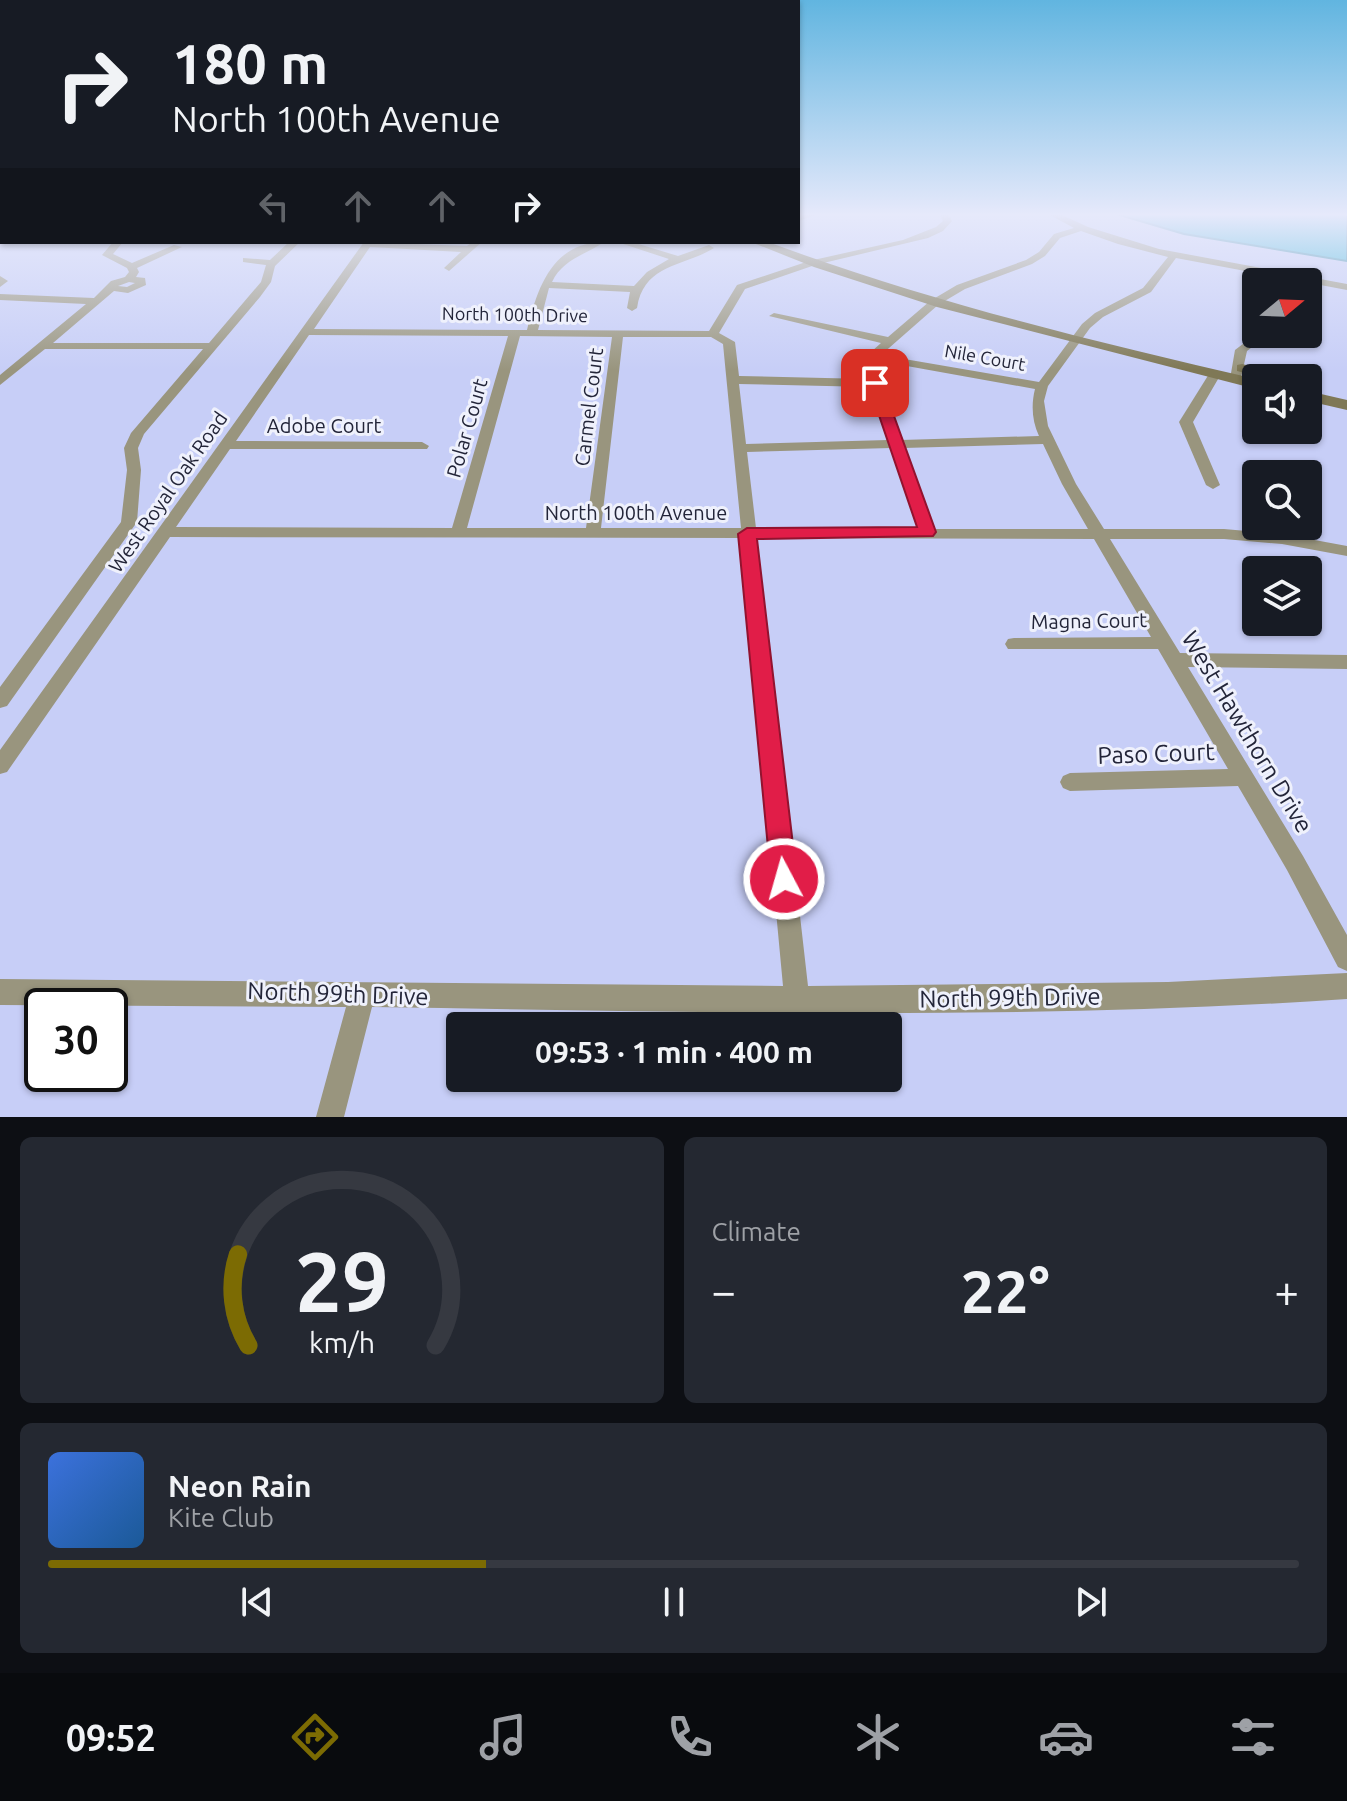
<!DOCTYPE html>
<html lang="en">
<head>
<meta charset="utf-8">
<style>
	:root { --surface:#171b24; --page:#242831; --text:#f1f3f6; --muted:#9ea1a6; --line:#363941; --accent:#7c6b03 }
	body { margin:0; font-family:Ubuntu,sans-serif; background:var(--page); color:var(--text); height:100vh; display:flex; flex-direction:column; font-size:30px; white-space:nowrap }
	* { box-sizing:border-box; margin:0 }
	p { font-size:26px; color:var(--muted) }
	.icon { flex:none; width:44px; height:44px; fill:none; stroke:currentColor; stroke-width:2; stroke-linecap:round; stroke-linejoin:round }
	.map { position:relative; height:1117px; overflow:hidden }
	.drawer { display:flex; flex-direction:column; gap:20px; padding:20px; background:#0d0f14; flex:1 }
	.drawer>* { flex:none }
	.top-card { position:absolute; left:0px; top:0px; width:800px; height:244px; box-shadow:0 2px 6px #0004; background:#171b24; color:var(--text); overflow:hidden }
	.needle { width:52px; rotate:71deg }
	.controls { position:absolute; left:1242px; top:268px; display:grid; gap:16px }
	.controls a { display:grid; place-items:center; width:80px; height:80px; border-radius:8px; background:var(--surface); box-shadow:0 2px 6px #0004; font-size:40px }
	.speed { position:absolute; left:24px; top:988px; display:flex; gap:16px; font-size:40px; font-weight:700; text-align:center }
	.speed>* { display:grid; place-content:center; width:104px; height:104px; border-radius:50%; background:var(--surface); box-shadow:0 2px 6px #0004; line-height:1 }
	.speed .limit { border:4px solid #111; border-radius:12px; background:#fff; color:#111 }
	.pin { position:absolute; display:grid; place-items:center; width:68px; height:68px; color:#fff; margin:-34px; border-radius:16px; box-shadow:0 4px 12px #0006 }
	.me { position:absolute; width:88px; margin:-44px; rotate:354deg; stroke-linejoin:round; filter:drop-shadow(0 0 6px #0008) }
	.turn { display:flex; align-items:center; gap:28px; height:168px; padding:0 40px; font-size:36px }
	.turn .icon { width:104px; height:104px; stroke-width:2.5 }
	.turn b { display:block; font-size:56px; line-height:68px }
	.lanes { display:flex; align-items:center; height:76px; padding:0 40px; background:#0003; justify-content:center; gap:40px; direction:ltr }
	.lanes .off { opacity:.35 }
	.big { font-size:60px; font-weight:600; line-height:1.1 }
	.drawer .card { flex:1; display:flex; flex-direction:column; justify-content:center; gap:12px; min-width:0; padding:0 28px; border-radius:12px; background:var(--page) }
	.drawer .dial { align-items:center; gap:0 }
	.dial svg { height:208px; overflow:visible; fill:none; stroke:var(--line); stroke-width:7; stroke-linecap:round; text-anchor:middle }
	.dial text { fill:var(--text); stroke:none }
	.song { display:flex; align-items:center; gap:24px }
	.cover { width:96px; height:96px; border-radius:12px; background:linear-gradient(135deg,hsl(220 70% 55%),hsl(210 70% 35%)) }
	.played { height:8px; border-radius:4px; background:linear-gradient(90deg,var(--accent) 35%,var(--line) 35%) }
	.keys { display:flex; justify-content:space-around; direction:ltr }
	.heat { display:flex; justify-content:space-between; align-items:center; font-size:44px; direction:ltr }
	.drawer .tiles { flex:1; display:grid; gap:20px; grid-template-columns:1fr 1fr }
	.card:last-child { grid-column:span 2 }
	.trip { position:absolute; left:446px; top:1012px; width:456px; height:80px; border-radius:8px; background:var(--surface); box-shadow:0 2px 6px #0004; font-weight:600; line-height:80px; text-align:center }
	.tab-bar { display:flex; height:128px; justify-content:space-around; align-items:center; background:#090b0e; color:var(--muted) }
	.tab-bar .icon { width:56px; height:56px }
	.tab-bar .on { color:var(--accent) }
	.tab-bar b { font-size:36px; color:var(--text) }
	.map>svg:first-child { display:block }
	.water { fill:#37b6d5; stroke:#318aa6; stroke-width:2 }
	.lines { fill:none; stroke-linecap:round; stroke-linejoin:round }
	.street { fill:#99957e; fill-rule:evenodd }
	.secondary { fill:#7f7856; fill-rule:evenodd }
	.route { fill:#e11d48; stroke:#92132f; stroke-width:2 }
	.labels { text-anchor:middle; stroke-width:6; stroke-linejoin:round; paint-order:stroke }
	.far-street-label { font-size:18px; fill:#232539; stroke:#eff1fc }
	.street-label { font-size:20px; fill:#232539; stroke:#eff1fc }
	.near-street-label { font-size:24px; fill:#232539; stroke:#eff1fc }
</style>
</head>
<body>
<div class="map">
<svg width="1347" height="1117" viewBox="0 0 1347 1117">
	<rect width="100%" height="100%" fill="#c7cef7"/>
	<!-- water -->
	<path class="water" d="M1113 213H1347V261L1184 234Z"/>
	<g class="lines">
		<!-- street -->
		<g class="street">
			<path d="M806 213H821L798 221V215Z"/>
			<path d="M939 213H948L952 221 943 231 928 238 815 265 745 289 719 333 735 342 739 376 867 379C862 363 869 353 881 343L769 316 774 313 888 337 930 301 957 285 1026 260 1039 252 1054 234 1074 228 1046 213H1058L1088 227 1159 249 1347 284V290L1176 258 1151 292 1103 317 1090 328 1048 386 1044 401 1048 426 1076 484 1104 529H1224L1282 534 1347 546V556L1282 544 1224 539H1110L1180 653 1347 655V669L1188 667 1303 856 1347 935V971L1338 967 1287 870 1238 786 1070 791 1063 788 1060 782 1063 776 1070 773 1228 769 1158 649H1008L1005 644 1008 639 1014 638 1151 637 1094 539 757 538 808 986 1168 982 1347 973V999C1022 1021 697 1012 372 1007L344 1117H316L346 1007 0 1005V979L783 986 741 538 170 537 7 772 0 774V750L364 242 467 246 472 242H482L449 271 444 268 461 252 370 247 314 329 527 330C537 289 552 242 604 242 585 255 563 259 552 282L634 286 647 272 669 259 617 242H632L678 256 709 245 714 248C684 267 644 263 637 308L632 311 627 308 630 292 549 288 538 330 709 331 737 285 809 261 903 240 936 227 943 221ZM1081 231 1118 244 1168 257 1143 288 1095 313 1082 324 1039 382 881 355 938 305 965 289 1032 264 1045 256 1060 238ZM309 335 508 336 452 528 176 527 230 449H427L429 446 422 442 236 441ZM520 336 612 337 586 528H467ZM623 337H711L723 344 741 528H601ZM879 361 1035 389C1031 405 1032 421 1039 436L901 440 876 370ZM739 384 870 387 888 440 746 444ZM1043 444 1062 484 1088 529H934L904 448ZM891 448 918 529 756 528 747 452Z"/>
			<path d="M2 220V226L0 227V221Z"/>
			<path d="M113 242H123L113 254 132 263 174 245 182 247 137 268 139 272 136 277 145 278 146 285 128 293 114 291 53 343H209L261 282 266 265 243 262V258L270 260 289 242H300L275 266 271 282 260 297 144 434 138 448 141 470 137 522 7 706 0 708V687L121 522 127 470 124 448 131 433 203 349H45L0 385V375L86 304 0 300V294L94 298 111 281 125 277 129 272 127 268 102 255ZM129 282 135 283 127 287 118 286Z"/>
			<path d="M0 276 8 281 0 287Z"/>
			<path d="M1256 334H1269L1247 351 1240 382H1232L1230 379 1235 350Z"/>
			<path d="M1215 370 1221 374 1193 422 1220 485 1213 489 1206 485 1179 422 1209 374Z"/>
		</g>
		<!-- secondary -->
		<g class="secondary">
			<path d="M751 242H768C927 301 1091 341 1256 379V389L937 307 814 267Z"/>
			<path d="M1242 364 1290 375 1293 378H1265L1237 371V365Z"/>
			<path d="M1308 391 1347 400V410L1308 401Z"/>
		</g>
	</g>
	<!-- sky -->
	<linearGradient id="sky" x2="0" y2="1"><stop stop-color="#61b5e0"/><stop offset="0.58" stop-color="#e6e9fb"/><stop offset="1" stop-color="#e6e9fb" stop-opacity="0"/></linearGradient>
	<rect width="1347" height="370" fill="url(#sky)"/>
	<!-- route -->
	<path class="route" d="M875 379 882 383 936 532 933 536 757 539 797 879 793 888 784 891 775 888 771 879 738 534 747 528 917 527 868 383Z"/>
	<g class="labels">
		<!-- far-street labels -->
		<g class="far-street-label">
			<text transform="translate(515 315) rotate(1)" y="6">North 100th Drive</text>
			<text transform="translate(985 358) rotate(10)" y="6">Nile Court</text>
		</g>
		<!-- street labels -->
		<g class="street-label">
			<text transform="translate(589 407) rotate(-83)" y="7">Carmel Court</text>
			<text x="324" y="433">Adobe Court</text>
			<text transform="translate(467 428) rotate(-74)" y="7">Polar Court</text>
			<text transform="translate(168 492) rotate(-55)" y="7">West Royal Oak Road</text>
			<text x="636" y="520">North 100th Avenue</text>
			<text transform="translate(1089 621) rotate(-1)" y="7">Magna Court</text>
		</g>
		<!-- near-street labels -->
		<g class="near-street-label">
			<text transform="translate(1247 732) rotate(59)" y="8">West Hawthorn Drive</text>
			<text transform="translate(1156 754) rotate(-2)" y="8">Paso Court</text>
			<text transform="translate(338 994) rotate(2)" y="8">North 99th Drive</text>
			<text transform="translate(1010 998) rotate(-1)" y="8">North 99th Drive</text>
		</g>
	</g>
</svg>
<div class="controls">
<a><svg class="needle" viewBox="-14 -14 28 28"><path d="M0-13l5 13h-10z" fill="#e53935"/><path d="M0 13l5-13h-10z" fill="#9ea1a6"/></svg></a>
<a><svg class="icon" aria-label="sound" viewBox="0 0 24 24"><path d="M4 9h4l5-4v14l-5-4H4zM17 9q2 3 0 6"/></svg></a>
<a><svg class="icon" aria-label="search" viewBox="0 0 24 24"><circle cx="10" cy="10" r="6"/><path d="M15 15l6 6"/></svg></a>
<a><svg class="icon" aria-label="layers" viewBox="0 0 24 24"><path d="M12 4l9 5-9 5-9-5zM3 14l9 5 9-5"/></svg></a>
</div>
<div class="speed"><div class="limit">30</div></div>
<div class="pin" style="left:875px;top:383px;background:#d93025"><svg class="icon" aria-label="arrive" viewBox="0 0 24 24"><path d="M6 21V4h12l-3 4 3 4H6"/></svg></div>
<svg class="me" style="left:784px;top:879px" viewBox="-20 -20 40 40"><circle r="17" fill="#e11d48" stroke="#fff" stroke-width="3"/><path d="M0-11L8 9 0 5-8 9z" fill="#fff"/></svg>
<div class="trip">09:53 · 1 min · 400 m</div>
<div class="top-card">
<div class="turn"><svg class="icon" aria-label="right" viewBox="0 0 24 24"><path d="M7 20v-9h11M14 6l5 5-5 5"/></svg><div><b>180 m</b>North 100th Avenue</div></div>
<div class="lanes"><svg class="icon off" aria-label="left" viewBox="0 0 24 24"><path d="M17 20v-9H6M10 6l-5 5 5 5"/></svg><svg class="icon off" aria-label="ahead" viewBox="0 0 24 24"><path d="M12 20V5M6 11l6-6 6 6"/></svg><svg class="icon off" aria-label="ahead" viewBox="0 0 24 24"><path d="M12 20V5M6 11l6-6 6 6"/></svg><svg class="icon" aria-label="right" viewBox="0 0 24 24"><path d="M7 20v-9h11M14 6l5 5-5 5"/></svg></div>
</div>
</div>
<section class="drawer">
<div class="tiles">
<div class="card dial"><svg viewBox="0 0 100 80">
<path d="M14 69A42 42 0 1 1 86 69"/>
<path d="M14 69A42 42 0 0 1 10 34" stroke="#7c6b03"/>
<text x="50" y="56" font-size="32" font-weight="700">29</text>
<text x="50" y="72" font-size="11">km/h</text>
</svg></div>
<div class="card"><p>Climate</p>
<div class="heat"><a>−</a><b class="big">22°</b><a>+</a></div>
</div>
<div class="card">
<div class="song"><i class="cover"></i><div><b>Neon Rain</b><p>Kite Club</p></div></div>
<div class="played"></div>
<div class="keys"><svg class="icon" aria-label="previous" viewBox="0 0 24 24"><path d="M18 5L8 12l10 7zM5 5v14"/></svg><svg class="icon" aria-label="pause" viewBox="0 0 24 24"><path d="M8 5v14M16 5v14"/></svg><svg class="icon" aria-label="next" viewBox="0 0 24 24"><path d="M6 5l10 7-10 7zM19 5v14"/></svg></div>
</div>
</div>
</section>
<nav class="tab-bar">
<b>09:52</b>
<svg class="icon on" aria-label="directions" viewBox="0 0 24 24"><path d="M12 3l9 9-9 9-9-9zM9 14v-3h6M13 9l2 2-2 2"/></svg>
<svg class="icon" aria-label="music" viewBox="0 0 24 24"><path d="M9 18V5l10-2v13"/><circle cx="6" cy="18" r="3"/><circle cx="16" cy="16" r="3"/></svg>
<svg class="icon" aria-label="phone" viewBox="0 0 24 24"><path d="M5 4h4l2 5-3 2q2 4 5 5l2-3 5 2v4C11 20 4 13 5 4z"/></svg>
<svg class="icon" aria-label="climate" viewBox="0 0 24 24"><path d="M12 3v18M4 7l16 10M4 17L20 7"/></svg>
<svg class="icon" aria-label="car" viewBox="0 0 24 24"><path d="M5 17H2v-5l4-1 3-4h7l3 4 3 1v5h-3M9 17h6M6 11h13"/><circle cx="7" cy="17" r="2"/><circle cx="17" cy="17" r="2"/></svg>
<svg class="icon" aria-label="filters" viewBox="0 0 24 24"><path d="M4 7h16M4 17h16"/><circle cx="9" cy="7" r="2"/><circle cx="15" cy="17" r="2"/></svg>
</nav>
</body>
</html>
